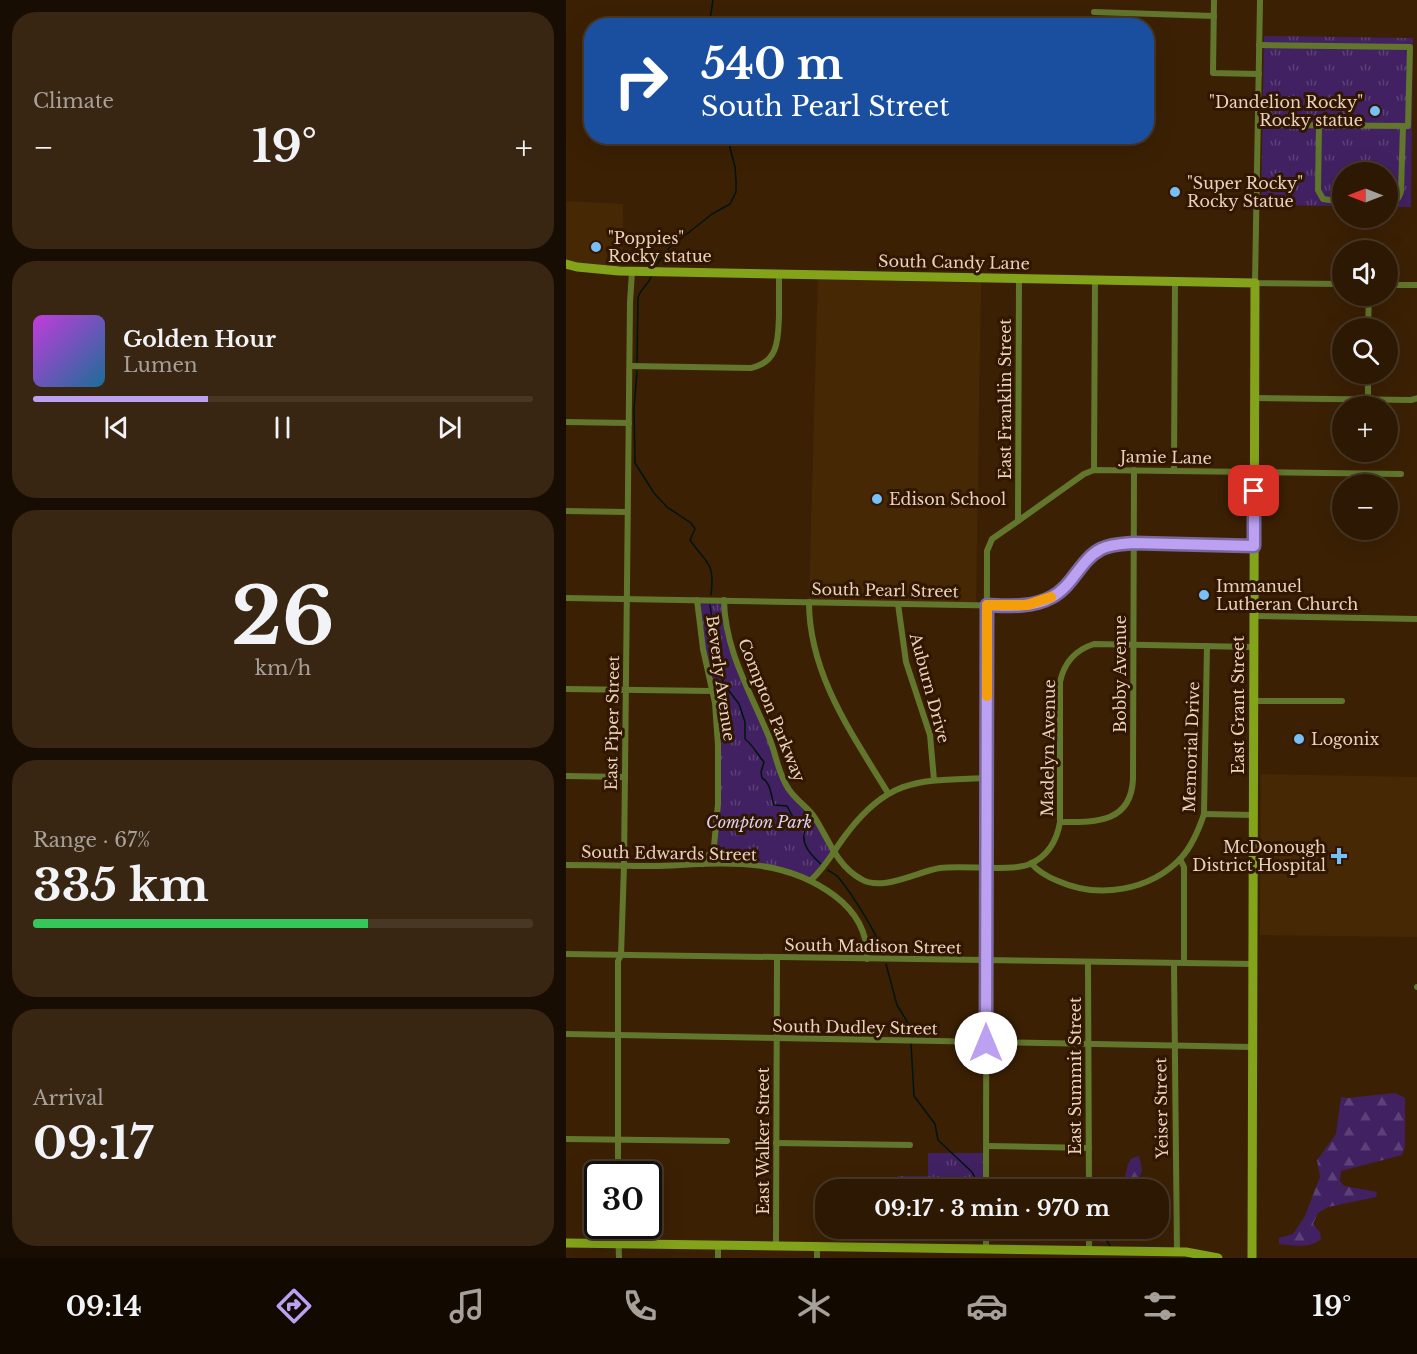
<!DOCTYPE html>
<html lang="en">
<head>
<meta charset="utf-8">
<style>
	:root { --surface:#2c1803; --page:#382512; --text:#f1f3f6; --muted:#a6a09a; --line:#483725; --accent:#bca0f2 }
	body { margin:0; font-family:"Libre Baskerville",serif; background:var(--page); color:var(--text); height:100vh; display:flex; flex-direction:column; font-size:22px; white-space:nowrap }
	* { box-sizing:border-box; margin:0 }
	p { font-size:20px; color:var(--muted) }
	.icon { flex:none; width:33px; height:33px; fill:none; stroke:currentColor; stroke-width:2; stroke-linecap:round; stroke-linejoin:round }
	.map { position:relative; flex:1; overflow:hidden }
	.sheet { display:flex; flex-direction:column; gap:12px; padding:12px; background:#180d02; width:566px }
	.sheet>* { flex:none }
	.banner { position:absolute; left:18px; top:18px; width:570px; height:126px; border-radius:24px; box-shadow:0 6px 24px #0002,0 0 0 2px var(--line); background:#1a4fa0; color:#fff; overflow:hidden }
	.needle { width:39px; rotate:270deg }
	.tools { position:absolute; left:766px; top:162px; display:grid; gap:12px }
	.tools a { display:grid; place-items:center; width:66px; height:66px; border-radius:50%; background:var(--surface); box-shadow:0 6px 24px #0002,0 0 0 2px var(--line); font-size:30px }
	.speed { position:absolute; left:18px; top:1161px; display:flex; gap:12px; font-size:30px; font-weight:700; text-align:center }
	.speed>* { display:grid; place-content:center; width:78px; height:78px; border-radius:50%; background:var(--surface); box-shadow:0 6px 24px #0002,0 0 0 2px var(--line); line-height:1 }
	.speed .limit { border:3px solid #111; border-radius:9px; background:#fff; color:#111 }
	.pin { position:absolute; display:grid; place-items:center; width:51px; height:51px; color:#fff; margin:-26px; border-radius:12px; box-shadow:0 3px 9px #0006 }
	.me { position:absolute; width:66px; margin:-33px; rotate:0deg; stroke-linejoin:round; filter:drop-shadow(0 0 4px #0008) }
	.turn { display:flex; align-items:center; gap:21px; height:126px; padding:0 18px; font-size:27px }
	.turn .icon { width:78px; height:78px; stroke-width:2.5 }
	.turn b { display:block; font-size:42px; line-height:51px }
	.big { font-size:45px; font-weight:700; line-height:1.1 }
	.sheet .card { flex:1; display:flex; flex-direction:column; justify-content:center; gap:9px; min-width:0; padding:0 21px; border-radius:24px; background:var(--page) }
	.sheet .dial { align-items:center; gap:0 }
	.dial b { font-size:78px; line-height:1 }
	.song { display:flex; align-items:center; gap:18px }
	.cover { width:72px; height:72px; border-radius:9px; background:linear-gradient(135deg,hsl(290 70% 55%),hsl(200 70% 35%)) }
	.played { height:6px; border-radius:3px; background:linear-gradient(90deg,var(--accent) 35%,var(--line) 35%) }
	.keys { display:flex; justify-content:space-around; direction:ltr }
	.heat { display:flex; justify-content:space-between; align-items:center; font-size:33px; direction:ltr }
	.charge { height:9px; border-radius:4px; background:linear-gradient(90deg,#34c759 67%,var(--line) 0) }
	.trip { position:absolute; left:249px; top:1179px; width:354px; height:60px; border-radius:24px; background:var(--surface); box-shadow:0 6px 24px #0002,0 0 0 2px var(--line); font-weight:700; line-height:60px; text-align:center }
	.menu { display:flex; height:96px; justify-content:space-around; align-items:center; background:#120a01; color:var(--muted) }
	.menu .icon { width:42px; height:42px }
	.menu .on { color:var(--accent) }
	.menu b { font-size:27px; color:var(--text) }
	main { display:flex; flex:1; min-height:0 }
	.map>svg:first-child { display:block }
	.built { fill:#472805 }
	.forest { fill:url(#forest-firs) }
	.park { fill:url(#park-tufts) }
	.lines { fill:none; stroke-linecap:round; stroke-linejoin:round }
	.stream { stroke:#001411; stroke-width:1.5 }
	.street { stroke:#62772c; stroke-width:6 }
	.secondary { stroke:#83a31a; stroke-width:9 }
	.route-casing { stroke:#7a689d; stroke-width:15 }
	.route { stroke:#bca0f2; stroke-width:10 }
	.slow { stroke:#f59e0b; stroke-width:10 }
	.poi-dot { fill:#77bff7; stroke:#311600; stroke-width:2 }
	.labels { text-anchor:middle; stroke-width:6; stroke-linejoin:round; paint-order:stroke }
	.poi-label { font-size:16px; fill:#e8d2be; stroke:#311600; text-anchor:start }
	.street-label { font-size:16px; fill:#e8d2be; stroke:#311600 }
	.park-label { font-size:16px; font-style:italic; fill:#dcd1ed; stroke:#311600 }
</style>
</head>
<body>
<main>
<section class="sheet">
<div class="card"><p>Climate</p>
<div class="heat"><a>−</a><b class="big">19°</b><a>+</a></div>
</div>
<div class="card">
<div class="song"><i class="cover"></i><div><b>Golden Hour</b><p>Lumen</p></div></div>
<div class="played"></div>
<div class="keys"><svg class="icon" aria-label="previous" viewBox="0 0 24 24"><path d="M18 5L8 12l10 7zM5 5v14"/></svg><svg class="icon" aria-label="pause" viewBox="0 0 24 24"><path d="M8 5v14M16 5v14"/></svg><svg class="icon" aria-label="next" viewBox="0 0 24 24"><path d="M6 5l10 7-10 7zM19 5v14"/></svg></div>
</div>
<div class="card dial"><b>26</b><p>km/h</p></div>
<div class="card"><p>Range · 67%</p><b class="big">335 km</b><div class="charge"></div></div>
<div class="card"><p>Arrival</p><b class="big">09:17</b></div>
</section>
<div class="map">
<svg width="852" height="1258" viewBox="0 0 852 1258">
	<defs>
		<pattern id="forest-firs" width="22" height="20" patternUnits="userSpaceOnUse" patternTransform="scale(1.5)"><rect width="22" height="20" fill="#412162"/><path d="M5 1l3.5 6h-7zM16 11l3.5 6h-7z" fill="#5c4077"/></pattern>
		<pattern id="park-tufts" width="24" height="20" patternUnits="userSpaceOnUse" patternTransform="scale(1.5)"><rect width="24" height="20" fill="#412162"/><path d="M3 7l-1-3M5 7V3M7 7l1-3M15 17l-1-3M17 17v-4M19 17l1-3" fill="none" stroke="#5c4077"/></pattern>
	</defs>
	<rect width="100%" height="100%" fill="#3b2004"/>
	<!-- built -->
	<g class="built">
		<path d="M0 201 57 204 56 271 0 264Z"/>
		<path d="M252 274 415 277 410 605 243 602Z"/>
		<path d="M695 774 851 777V937L694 935Z"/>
	</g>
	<!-- forest -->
	<g class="forest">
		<path d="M829 1093 839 1098V1146L836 1155 775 1171 774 1181 778 1186 811 1192 810 1197 762 1207 752 1213 747 1224 754 1232 755 1239C744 1249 727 1245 713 1244V1238L727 1234 739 1216 754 1177 751 1160 770 1134 775 1097 782 1098Z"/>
		<path d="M573 1156 576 1170 570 1189H556L562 1164 566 1158Z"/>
		<path d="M531 1229H551L550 1239 538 1242 530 1241Z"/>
	</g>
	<!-- park -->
	<g class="park">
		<path d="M698 36 847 38 845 207H822V172H777V206L695 205Z"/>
		<path d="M131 600H158L160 629 216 776 242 809 267 852 245 880 209 869 137 864 145 851 152 804 150 715Z"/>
		<path d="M362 1153H421L420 1189H332V1176H362Z"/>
	</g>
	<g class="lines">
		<!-- stream -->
		<g class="stream">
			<path d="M143 26 147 0"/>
			<path d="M88 268 103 248 146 214 164 204 170 192V180L169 167 161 136"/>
			<path d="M71 362 72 298C74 289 82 285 85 277"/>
			<path d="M71 371 68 409 69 463 88 493 101 507 125 523 129 529 124 540C141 565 149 561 145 595"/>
			<path d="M144 605 147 625 155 645 157 683 173 704 179 722V739C187 745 191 754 198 762L195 772 196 778C205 783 205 796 208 805L221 806 229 821 236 824 239 830C234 844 245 855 255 864"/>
			<path d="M262 870C265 873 270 874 273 878 285 893 314 937 317 955"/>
			<path d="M320 964 331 1005 342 1023 347 1037"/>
			<path d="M345 1044 348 1096 369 1124 372 1140 406 1172 412 1184 416 1188"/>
			<path d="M530 1228 538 1236 544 1246"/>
		</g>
		<!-- street -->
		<g class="street">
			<path d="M648 0 647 73 693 74"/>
			<path d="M694 0 689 283 777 284"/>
			<path d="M528 12 648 16"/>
			<path d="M692 125 842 126 844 47 693 45"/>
			<path d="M753 125 752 190 757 199 777 202"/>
			<path d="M822 202C830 202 833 199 835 191L837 126"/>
			<path d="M822 285H852"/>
			<path d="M802 328 803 296"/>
			<path d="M64 366 185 368C213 362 212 339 213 316 213 301 213 287 213 273"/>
			<path d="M689 398 845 400 852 398"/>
			<path d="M802 400V374"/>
			<path d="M0 422 63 423"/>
			<path d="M528 470 529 280"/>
			<path d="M608 470 609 281"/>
			<path d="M0 511 61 512"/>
			<path d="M452 521 518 474 528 470 835 474"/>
			<path d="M0 598 453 606 468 604 488 596 503 584 526 556 543 546 567 543 688 546"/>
			<path d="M131 600 137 649 149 703 152 745V804L148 846 137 864"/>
			<path d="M158 600C159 651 184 691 203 737 210 754 212 773 222 788 229 800 242 807 249 818 263 840 271 866 295 879 316 892 350 872 374 868 398 865 445 872 464 864 482 856 491 840 494 822V682C498 663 509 650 528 644L687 647"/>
			<path d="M243 602C243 674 286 734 322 793"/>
			<path d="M332 604 340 662 364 735 368 780"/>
			<path d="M687 616 852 619"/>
			<path d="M0 689 146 691"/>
			<path d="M688 701H776"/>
			<path d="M0 776 59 777"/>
			<path d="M638 814 688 815"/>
			<path d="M494 822C528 822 565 824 567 779L568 470"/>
			<path d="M614 859 618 867V963"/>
			<path d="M465 863C472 872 482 877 492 881 532 899 584 891 615 858 626 846 633 829 638 814L641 646"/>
			<path d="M0 865C29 865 58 866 88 866 153 864 213 854 269 896 290 912 302 933 301 959"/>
			<path d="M245 880C261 866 269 848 282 832 325 776 356 781 421 778"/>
			<path d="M0 954 687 964"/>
			<path d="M522 963 523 1190"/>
			<path d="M608 963 611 1252"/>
			<path d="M851 987H852"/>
			<path d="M0 1034 686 1047"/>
			<path d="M0 1139 161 1141"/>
			<path d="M210 1143 344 1145"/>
			<path d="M421 1146 523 1148"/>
			<path d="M52 1174V961L55 955 58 866 64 302 66 272"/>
			<path d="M420 1190 421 551 426 539 452 521 453 278"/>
			<path d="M52 1226 53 1258"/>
			<path d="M523 1228V1250"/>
			<path d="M152 1245V1258"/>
			<path d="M210 1245 211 958"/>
			<path d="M251 1245V1258"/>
			<path d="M420 1249V1228"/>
		</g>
		<!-- secondary -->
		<g class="secondary">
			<path d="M0 264 11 267 53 271 689 283 686 1258"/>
			<path d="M0 1243 620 1252 652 1258"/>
		</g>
	</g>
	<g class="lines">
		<defs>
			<path id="route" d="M420 1043 421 605C443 606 466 608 486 597 507 586 514 560 535 549 545 544 557 544 567 543L688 546V491"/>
		</defs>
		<!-- route casing -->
		<use href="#route" class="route-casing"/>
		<!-- route -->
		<use href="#route" class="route"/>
		<!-- slow -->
		<path class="slow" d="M421 696V605H461L485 597"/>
	</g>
	<!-- markers -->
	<g class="poi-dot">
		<circle cx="809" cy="111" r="6"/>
		<circle cx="609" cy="192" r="6"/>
		<circle cx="30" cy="247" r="6"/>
		<circle cx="311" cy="499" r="6"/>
		<circle cx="638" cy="595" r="6"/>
		<circle cx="733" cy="739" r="6"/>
		<path d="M770 847h6v6h6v6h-6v6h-6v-6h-6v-6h6z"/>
	</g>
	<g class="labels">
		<!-- poi labels -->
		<g class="poi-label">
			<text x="797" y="108" text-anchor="end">"Dandelion Rocky"<tspan x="797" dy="18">Rocky statue</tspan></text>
			<text x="621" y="189">"Super Rocky"<tspan x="621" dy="18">Rocky Statue</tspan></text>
			<text x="42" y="244">"Poppies"<tspan x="42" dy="18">Rocky statue</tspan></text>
			<text x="323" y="505">Edison School</text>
			<text x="650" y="592">Immanuel<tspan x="650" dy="18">Lutheran Church</tspan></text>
			<text x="745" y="745">Logonix</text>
			<text x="760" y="853" text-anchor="end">McDonough<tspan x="760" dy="18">District Hospital</tspan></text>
		</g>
		<!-- street labels -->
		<g class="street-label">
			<text transform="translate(388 262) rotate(1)" y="6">South Candy Lane</text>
			<text transform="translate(439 399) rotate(-90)" y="6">East Franklin Street</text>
			<text transform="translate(600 457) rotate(1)" y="6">Jamie Lane</text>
			<text transform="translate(319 590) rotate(1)" y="6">South Pearl Street</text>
			<text transform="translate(554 674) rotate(-90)" y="6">Bobby Avenue</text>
			<text transform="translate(155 678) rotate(82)" y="6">Beverly Avenue</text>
			<text transform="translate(364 688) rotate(75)" y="6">Auburn Drive</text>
			<text transform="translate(672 705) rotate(-90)" y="6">East Grant Street</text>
			<text transform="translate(206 710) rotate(68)" y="6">Compton Parkway</text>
			<text transform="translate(46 723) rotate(-89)" y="6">East Piper Street</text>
			<text transform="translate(625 747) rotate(-88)" y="6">Memorial Drive</text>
			<text transform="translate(482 748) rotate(-89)" y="6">Madelyn Avenue</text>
			<text transform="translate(103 853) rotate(1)" y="6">South Edwards Street</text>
			<text transform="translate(307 946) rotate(1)" y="6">South Madison Street</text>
			<text transform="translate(289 1027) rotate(1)" y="6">South Dudley Street</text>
			<text transform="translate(509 1076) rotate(-90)" y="6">East Summit Street</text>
			<text transform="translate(595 1108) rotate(-91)" y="6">Yeiser Street</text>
			<text transform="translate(197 1141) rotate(-90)" y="6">East Walker Street</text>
		</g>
		<!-- park labels -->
		<g class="park-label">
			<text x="193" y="828">Compton Park</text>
		</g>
	</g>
</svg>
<div class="tools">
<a><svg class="needle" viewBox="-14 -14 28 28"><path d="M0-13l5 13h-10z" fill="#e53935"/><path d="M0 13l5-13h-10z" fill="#a6a09a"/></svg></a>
<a><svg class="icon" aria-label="sound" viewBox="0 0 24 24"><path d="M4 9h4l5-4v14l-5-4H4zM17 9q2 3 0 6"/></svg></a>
<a><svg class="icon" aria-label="search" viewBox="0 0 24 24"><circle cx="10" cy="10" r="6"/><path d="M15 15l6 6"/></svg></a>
<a>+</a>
<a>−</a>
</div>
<div class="speed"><div class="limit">30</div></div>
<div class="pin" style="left:688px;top:491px;background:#d93025"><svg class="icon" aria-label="arrive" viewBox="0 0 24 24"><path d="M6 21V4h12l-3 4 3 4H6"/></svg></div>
<svg class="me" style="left:420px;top:1043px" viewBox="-20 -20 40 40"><circle r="19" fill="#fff"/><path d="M0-13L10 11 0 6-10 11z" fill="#bca0f2"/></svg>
<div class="trip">09:17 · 3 min · 970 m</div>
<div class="banner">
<div class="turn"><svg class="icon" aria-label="right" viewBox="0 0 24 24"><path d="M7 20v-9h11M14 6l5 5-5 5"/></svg><div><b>540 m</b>South Pearl Street</div></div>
</div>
</div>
</main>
<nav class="menu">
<b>09:14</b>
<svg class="icon on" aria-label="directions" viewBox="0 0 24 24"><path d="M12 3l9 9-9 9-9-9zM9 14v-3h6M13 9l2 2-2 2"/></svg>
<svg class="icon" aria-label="music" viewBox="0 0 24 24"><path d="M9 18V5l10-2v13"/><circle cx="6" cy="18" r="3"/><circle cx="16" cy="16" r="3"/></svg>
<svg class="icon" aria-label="phone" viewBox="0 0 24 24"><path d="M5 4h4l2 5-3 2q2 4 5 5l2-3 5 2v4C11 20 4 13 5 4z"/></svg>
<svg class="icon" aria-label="climate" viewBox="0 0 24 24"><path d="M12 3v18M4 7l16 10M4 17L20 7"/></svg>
<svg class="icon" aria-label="car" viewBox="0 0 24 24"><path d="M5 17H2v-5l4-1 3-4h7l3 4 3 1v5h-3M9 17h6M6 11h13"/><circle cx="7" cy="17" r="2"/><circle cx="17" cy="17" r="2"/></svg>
<svg class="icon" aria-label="filters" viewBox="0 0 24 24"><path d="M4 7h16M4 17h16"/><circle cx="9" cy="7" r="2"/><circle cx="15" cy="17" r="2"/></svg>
<b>19°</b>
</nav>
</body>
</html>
